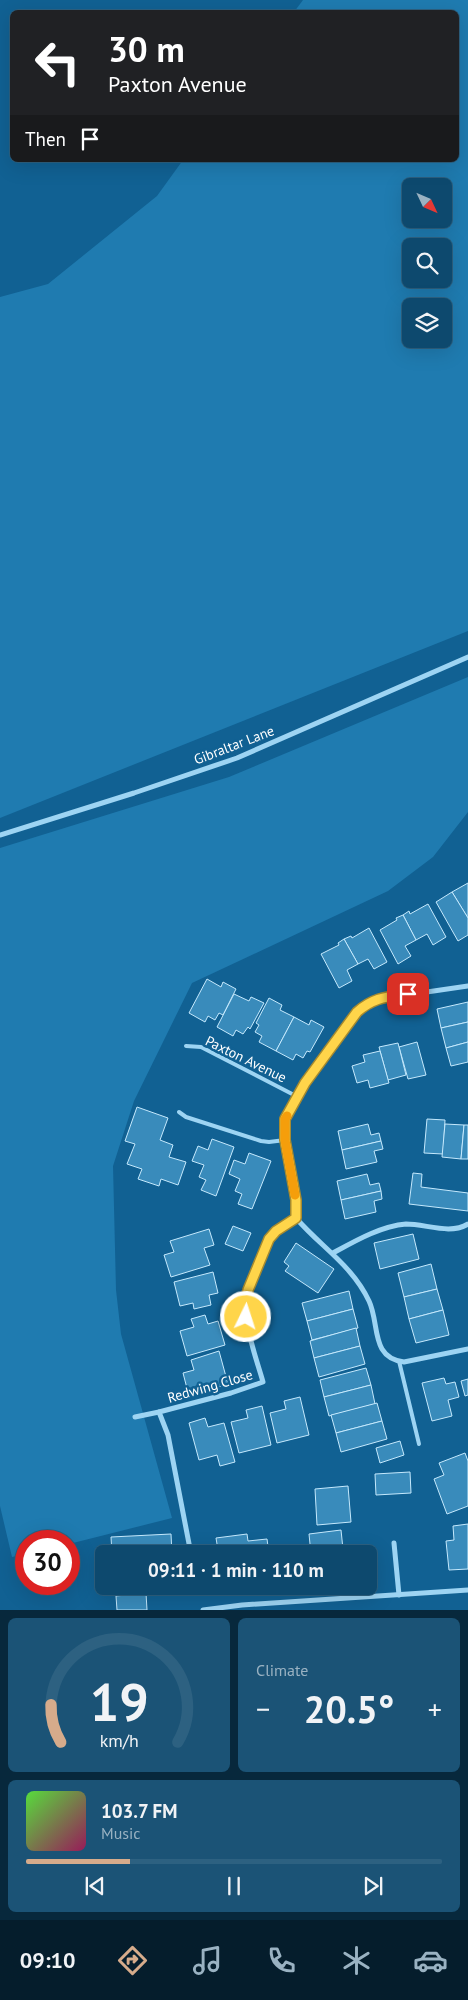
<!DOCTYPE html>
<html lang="en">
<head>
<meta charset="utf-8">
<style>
	:root { --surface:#0d496e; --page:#1b5376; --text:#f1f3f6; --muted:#9ab2c2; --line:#2d6181; --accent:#d6ab8b }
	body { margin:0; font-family:"PT Sans",sans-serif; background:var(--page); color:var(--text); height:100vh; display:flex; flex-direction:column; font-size:19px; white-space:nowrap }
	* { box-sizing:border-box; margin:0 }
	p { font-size:16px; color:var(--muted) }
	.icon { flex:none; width:28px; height:28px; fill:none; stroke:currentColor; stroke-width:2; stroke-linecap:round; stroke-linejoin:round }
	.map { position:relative; height:1610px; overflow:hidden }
	.panel { display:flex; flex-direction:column; gap:8px; padding:8px; background:#07283c; flex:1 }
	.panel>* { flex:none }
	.top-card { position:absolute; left:10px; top:10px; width:449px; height:152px; border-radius:8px; box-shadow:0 5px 20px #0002,0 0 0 1px var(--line); background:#202124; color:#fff; overflow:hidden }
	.needle { width:32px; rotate:134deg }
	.buttons { position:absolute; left:402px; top:178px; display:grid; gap:10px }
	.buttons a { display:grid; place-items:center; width:50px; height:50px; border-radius:8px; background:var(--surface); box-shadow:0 5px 20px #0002,0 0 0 1px var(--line); font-size:25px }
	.speed { position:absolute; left:15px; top:1530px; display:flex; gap:10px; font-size:25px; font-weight:700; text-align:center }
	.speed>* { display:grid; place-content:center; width:65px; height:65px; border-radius:50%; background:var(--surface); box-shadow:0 5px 20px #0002,0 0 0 1px var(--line); line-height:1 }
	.speed .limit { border:8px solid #d22; background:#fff; color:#111 }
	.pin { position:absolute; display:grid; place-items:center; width:42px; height:42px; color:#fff; margin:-21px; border-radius:10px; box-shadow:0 2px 8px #0006 }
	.me { position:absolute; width:55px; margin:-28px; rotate:4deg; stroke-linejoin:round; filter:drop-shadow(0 0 4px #0008) }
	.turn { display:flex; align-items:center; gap:18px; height:105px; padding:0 15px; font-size:22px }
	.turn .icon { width:65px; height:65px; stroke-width:2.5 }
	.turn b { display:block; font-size:35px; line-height:42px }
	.then { display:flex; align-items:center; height:48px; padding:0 15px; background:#0003; gap:10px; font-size:19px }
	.big { font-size:38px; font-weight:600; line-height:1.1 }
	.panel .card { flex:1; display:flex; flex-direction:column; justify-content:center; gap:8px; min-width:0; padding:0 18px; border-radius:8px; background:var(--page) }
	.panel .dial { align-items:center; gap:0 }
	.dial svg { height:130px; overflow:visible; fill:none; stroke:var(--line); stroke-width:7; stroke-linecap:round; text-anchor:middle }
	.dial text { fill:var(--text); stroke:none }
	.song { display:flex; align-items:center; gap:15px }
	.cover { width:60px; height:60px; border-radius:8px; background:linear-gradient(135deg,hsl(110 70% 55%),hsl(330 70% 35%)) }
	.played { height:5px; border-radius:2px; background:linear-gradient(90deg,var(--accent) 25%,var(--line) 25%) }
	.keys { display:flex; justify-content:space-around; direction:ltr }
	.heat { display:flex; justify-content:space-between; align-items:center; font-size:28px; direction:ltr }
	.panel .tiles { flex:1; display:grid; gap:8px; grid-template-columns:1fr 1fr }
	.card:last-child { grid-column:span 2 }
	.trip { position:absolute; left:95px; top:1545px; width:282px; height:50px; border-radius:8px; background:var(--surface); box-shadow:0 5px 20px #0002,0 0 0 1px var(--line); font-weight:600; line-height:50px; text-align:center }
	.dock { display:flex; height:80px; justify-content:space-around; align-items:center; background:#051d2c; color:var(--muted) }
	.dock .icon { width:35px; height:35px }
	.dock .active { color:var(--accent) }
	.dock b { font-size:22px; color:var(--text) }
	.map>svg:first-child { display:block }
	.green { fill:#1f7bb0; fill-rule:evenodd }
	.building { fill:#398bbb; stroke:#c5e9fd }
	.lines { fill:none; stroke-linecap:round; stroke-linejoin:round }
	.lane { stroke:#9dd4f3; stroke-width:4 }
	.street { stroke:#9dd4f3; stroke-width:5 }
	.route-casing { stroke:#a68a30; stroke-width:12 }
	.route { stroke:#ffd54a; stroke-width:9 }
	.slow { stroke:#f59e0b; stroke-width:9 }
	.labels { text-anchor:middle; stroke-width:5; stroke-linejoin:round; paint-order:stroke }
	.street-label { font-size:14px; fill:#fff; stroke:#116193 }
</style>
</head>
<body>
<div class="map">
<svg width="468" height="1610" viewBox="0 0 468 1610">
	<rect width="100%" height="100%" fill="#116193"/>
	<!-- green -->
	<g class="green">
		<path d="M303 0H468V631L0 818V297L48 284 157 196 183 160H456V12H294ZM411 186H444V219H411ZM411 246H444V279H411ZM411 306H444V339H411Z"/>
		<path d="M468 677V812L433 857 388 891 192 983 134 1101 113 1166 116 1290 121 1334 172 1518 69 1544V1541H26V1554L12 1557 0 1506V848L229 777Z"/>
	</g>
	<!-- building -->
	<g class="building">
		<path d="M468 883V918L452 892Z"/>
		<path d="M452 892 468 918V935L458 941 436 902Z"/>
		<path d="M428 904 446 937 433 945 427 934 416 940 403 915 409 911 410 914Z"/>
		<path d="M403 915 416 940 405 946 411 956 398 964 380 930 397 920 396 918Z"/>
		<path d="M369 928 387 962 374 969 368 959 358 964 344 939 351 936 352 938Z"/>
		<path d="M344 939 358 964 347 970 352 981 339 988 321 954 339 945 338 943Z"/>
		<path d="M207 979 221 987 223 982 236 989 223 1015 219 1013 215 1020 208 1016 205 1022 189 1013Z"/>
		<path d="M234 994 249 1001 251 997 264 1003 250 1029 248 1027 243 1034 236 1030 233 1036 217 1027Z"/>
		<path d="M269 998 282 1005 280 1010 294 1017 276 1051 259 1042 262 1036 255 1032 259 1025 256 1023Z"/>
		<path d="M468 1002V1022L441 1028 437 1009Z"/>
		<path d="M294 1017 309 1025 311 1020 324 1027 310 1052 307 1051 303 1058 296 1054 293 1060 276 1051Z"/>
		<path d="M468 1022V1042L446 1048 441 1028Z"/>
		<path d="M417 1042 426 1075 408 1079 399 1047Z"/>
		<path d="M468 1042V1062L451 1066 446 1048Z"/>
		<path d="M398 1043 406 1075 388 1080 379 1047Z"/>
		<path d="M380 1051 389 1083 370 1088 368 1080 357 1083 352 1066 365 1062 363 1055Z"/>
		<path d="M137 1107 168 1118 160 1140 173 1145 169 1157 186 1162 178 1185 161 1179 159 1186 138 1179 142 1169 127 1164 135 1144 125 1141Z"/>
		<path d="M427 1119 445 1120 443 1154 424 1153Z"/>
		<path d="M368 1124 371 1135 379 1133 381 1141 342 1150 338 1131Z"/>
		<path d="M445 1124 464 1125 461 1159 442 1157Z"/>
		<path d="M464 1125H468V1159H461Z"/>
		<path d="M212 1139 234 1147 216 1196 201 1190 206 1180 199 1177 204 1165 192 1161 198 1146 208 1150Z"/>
		<path d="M381 1141 383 1149 374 1151 377 1162 346 1169 342 1150Z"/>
		<path d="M249 1153 271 1161 252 1209 238 1204 242 1194 235 1191 240 1179 229 1174 234 1160 245 1164Z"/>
		<path d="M413 1173 422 1174 421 1187 468 1193V1211L409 1204Z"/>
		<path d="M367 1174 370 1185 379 1183 381 1191 341 1200 337 1181Z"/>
		<path d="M381 1191 382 1199 374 1201 376 1212 345 1219 341 1200Z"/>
		<path d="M233 1226 251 1233 243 1251 225 1244Z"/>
		<path d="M209 1229 214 1245 204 1248 210 1265 171 1277 164 1255 174 1252 170 1241Z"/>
		<path d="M413 1234 419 1259 380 1269 374 1243Z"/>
		<path d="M296 1243 334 1269 318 1293 285 1271 289 1266 284 1262Z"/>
		<path d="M431 1264 437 1289 404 1297 398 1273Z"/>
		<path d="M213 1272 218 1293 209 1295 211 1305 194 1309 193 1303 180 1306 174 1282Z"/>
		<path d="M437 1289 443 1310 409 1319 404 1297Z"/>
		<path d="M349 1291 353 1309 307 1321 302 1303Z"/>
		<path d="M353 1309 358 1328 312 1340 307 1321Z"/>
		<path d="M443 1310 449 1335 416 1343 409 1319Z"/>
		<path d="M205 1315 208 1324 218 1321 225 1345 187 1356 180 1331 194 1327 191 1319Z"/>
		<path d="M356 1328 360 1346 314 1358 310 1341Z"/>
		<path d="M360 1346 365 1364 319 1377 314 1358Z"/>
		<path d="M219 1351 228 1384 189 1396 183 1373 194 1370 191 1360Z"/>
		<path d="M366 1368 371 1385 324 1397 320 1380Z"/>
		<path d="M444 1378 446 1384 455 1382 459 1397 448 1400 452 1416 432 1421 422 1383Z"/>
		<path d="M468 1379V1395L465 1396 461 1381Z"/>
		<path d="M371 1385 375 1404 329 1416 324 1397Z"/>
		<path d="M300 1397 309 1435 277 1443 270 1413 286 1409 284 1401Z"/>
		<path d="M377 1403 382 1421 336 1433 331 1415Z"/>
		<path d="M262 1406 271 1445 239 1453 231 1422 248 1418 246 1410Z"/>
		<path d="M205 1418 208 1427 224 1423 235 1462 220 1466 217 1455 199 1460 189 1423Z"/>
		<path d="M382 1421 387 1439 341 1452 336 1433Z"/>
		<path d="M400 1441 404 1455 380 1463 376 1448Z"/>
		<path d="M465 1453 468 1461V1506L447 1514 434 1479 444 1475 439 1463Z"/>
		<path d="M410 1472 411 1493 376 1495 375 1474Z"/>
		<path d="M348 1486 351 1522 317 1525 315 1489Z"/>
		<path d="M468 1524V1569L449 1570 446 1541 454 1540 453 1526Z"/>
		<path d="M341 1530 343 1549 358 1547V1554H311L309 1534Z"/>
		<path d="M171 1534 172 1554H112L111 1537Z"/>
		<path d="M247 1534 248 1541 267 1539 269 1554H213V1551L218 1550 216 1538Z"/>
		<path d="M146 1593 147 1610H117L116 1596Z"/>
	</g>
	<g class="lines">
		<!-- lane -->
		<g class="lane">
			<path d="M186 1046 201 1047 296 1096"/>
			<path d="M179 1112 186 1117 261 1141 269 1142 285 1140"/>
			<path d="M399 1361 419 1444"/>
		</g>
		<!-- street -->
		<g class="street">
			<path d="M0 835 134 793 237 758 468 657"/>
			<path d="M468 986 379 999C370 1002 364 1005 357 1012 341 1028 289 1100 285 1120 280 1149 296 1187 296 1218 321 1247 352 1265 369 1301 380 1324 370 1358 404 1362L468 1349"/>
			<path d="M333 1253C355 1241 381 1226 406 1224 426 1224 450 1235 468 1224"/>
			<path d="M135 1417 159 1412"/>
			<path d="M394 1543 399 1595"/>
			<path d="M191 1554 168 1435 159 1412 231 1393 263 1382C257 1361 248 1337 246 1315 244 1295 260 1248 274 1233 280 1227 289 1222 296 1218"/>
			<path d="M203 1610 242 1605 468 1590"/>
		</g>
	</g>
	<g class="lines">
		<defs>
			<path id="route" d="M246 1317V1303L248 1290 269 1239 276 1231 296 1218V1200L285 1140V1119L305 1083 357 1012C374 997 387 997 408 994"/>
		</defs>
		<!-- route casing -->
		<use href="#route" class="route-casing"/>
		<!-- route -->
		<use href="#route" class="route"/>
		<!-- slow -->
		<path class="slow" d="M287 1116 285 1119V1140L295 1195"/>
	</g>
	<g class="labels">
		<!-- street labels -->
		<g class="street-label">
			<text transform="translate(234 745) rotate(-21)" y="5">Gibraltar Lane</text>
			<text transform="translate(246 1059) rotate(26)" y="5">Paxton Avenue</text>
			<text transform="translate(210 1386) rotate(-16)" y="5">Redwing Close</text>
		</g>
	</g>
</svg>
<div class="buttons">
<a><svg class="needle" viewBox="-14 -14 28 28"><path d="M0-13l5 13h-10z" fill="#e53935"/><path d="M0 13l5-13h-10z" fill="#9ab2c2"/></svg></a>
<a><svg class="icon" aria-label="search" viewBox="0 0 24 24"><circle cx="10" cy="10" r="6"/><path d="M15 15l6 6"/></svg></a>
<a><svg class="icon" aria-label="layers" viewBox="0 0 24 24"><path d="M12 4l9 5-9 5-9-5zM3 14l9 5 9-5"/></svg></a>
</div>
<div class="speed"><div class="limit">30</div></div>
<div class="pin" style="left:408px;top:994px;background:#d93025"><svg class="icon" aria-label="arrive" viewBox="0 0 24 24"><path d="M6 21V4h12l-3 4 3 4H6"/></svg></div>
<svg class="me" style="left:246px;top:1317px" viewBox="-20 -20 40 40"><circle r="17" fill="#ffd54a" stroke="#fff" stroke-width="3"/><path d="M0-11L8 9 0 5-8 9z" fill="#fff"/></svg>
<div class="trip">09:11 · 1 min · 110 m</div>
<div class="top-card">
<div class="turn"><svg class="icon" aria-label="left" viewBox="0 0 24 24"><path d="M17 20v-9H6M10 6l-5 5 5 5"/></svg><div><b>30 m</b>Paxton Avenue</div></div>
<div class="then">Then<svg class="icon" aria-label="arrive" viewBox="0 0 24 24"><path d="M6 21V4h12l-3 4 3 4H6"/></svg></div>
</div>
</div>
<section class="panel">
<div class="tiles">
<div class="card dial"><svg viewBox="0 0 100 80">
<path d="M14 69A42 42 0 1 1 86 69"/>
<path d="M14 69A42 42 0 0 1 8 46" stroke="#d6ab8b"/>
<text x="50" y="56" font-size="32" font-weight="700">19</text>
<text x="50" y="72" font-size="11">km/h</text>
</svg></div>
<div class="card"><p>Climate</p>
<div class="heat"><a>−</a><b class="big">20.5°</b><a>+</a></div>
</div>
<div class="card">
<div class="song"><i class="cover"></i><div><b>103.7 FM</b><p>Music</p></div></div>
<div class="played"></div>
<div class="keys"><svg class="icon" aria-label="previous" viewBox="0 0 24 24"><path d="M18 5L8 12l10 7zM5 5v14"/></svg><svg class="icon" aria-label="pause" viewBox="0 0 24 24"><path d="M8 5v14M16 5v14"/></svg><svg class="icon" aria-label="next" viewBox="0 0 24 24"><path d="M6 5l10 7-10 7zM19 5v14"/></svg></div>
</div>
</div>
</section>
<nav class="dock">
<b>09:10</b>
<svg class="icon active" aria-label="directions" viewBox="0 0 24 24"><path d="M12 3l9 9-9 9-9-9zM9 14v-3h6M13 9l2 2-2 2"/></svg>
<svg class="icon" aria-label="music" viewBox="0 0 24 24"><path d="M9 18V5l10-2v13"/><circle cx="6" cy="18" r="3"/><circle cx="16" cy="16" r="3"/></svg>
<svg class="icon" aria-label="phone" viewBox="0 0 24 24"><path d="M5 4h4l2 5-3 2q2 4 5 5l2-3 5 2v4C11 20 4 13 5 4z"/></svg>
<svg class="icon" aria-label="climate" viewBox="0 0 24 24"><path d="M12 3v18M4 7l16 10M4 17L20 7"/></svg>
<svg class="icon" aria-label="car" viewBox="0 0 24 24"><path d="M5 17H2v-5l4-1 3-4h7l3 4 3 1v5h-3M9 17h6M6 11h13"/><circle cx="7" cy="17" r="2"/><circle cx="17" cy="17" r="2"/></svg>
</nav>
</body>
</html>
